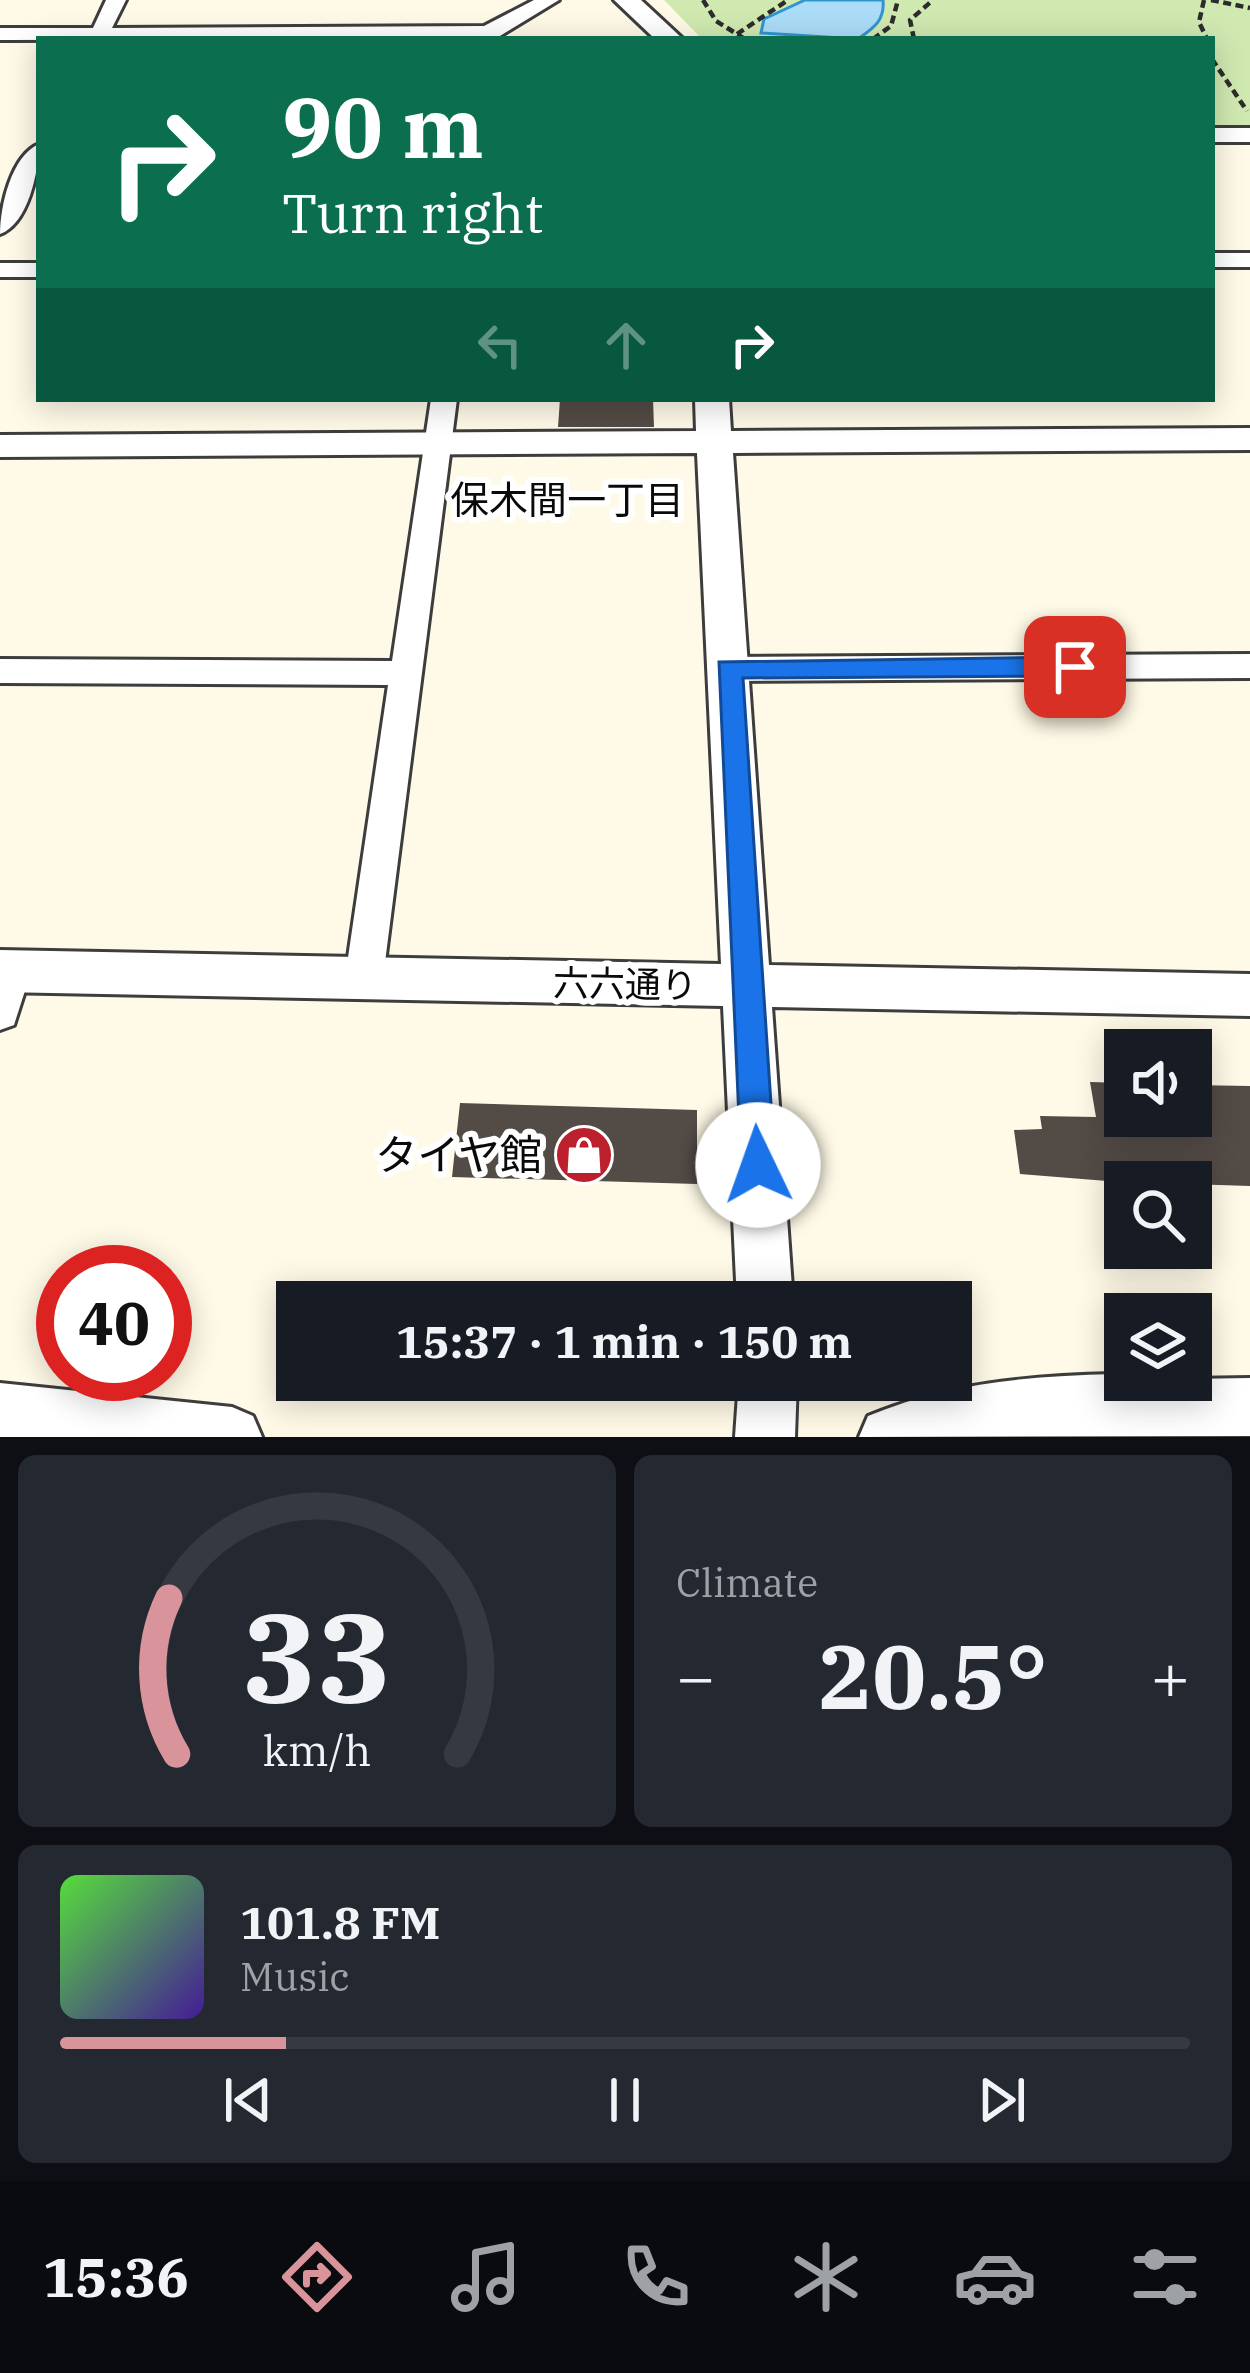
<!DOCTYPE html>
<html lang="en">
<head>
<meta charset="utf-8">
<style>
	:root { --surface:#171b24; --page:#242831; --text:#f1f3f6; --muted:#9ea1a6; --line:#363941; --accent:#d9949b }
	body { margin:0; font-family:"IBM Plex Serif","Noto Sans JP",serif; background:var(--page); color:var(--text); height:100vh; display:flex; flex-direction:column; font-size:45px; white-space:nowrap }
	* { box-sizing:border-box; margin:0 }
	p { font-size:39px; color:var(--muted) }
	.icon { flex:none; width:66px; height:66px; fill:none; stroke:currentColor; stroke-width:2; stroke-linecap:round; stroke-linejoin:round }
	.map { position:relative; height:1437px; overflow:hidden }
	.side { display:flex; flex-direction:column; gap:18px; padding:18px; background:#0d0f14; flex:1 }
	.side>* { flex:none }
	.guide { position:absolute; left:36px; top:36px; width:1179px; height:366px; border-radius:0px; box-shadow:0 6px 30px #0003; background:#0b6e4f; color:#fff; overflow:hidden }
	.controls { position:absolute; left:1104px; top:1029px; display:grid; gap:24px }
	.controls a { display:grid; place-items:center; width:108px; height:108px; border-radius:0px; background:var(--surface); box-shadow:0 6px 30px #0003; font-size:60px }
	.speed { position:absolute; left:36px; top:1245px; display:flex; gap:24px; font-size:60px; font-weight:700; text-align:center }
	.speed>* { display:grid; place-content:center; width:156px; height:156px; border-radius:50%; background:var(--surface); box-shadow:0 6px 30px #0003; line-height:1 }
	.speed .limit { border:18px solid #d22; background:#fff; color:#111 }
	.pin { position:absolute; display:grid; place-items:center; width:102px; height:102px; color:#fff; margin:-51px; border-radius:24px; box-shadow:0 6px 18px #0006 }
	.me { position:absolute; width:132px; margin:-66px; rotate:357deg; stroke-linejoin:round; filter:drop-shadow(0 0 9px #0008) }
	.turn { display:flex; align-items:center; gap:42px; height:252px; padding:0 48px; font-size:54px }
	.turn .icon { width:156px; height:156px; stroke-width:2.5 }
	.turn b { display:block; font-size:84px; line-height:102px }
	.lanes { display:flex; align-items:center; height:114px; padding:0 48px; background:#0003; justify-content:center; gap:60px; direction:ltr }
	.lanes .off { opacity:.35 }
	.big { font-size:90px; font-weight:700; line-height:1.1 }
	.side .tile { flex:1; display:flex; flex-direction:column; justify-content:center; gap:18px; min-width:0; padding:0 42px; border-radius:18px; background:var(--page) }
	.side .dial { align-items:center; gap:0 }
	.dial svg { height:312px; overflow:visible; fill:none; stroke:var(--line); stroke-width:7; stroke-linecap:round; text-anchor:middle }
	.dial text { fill:var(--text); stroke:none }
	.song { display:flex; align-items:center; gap:36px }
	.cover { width:144px; height:144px; border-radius:18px; background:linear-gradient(135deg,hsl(110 70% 55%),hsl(260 70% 35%)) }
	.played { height:12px; border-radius:6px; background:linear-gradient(90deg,var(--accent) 20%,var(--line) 20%) }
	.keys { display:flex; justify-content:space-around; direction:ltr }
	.heat { display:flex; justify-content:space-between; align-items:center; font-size:66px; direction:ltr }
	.side .tiles { flex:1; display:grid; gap:18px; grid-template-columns:1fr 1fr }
	.tile:last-child { grid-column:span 2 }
	.trip { position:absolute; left:276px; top:1281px; width:696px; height:120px; border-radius:0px; background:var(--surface); box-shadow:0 6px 30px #0003; font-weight:700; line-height:120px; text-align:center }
	.tab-bar { display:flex; height:192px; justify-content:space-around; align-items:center; background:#090b0e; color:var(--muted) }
	.tab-bar .icon { width:84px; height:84px }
	.tab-bar .active { color:var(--accent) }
	.tab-bar b { font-size:54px; color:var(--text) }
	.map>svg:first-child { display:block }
	.green { fill:#d0e9b1 }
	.water { fill:#abddf8; stroke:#3095d0; stroke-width:3 }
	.building { fill:#534b46 }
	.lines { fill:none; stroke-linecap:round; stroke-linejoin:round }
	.minor-casing { stroke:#3d3d3d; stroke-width:6 }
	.tertiary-casing { stroke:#3d3d3d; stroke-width:6 }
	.path { stroke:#2c2c2c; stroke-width:4.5; stroke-dasharray:8 4.5; stroke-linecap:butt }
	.minor { fill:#fff; fill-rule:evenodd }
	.tertiary { fill:#fff; fill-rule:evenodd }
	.route { fill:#1a73e8; stroke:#114b97; stroke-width:3 }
	.labels { text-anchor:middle; stroke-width:12; stroke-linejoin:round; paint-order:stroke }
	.street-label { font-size:36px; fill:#0a0a0a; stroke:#fff }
	.neighbourhood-label { font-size:39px; fill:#0a0a0a; stroke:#fff }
	.near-poi-label { font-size:42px; fill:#0a0a0a; stroke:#fff; text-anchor:end }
</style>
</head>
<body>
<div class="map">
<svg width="1250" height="1437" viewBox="0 0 1250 1437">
	<rect width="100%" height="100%" fill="#fffae7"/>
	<!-- green -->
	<path class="green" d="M664 0H1250V129L1212 130V39H702Z"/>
	<!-- water -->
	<path class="water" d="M805 0H883C885 21 873 28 858 39L761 33 764 19Z"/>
	<!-- building -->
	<g class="building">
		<path d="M560 399H653L654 427H558Z"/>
		<path d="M1090 1082 1125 1083V1116H1191V1085L1250 1086V1186L1125 1182 1109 1187 1107 1181 1020 1174 1014 1130 1042 1129 1040 1116 1096 1117Z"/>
		<path d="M460 1103 697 1110V1184L452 1177Z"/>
	</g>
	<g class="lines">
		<defs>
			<g id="minor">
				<path d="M106 0H126L112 28 484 26 534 0H559L495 39 0 40V28H93Z"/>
				<rect x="1212" y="128" width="38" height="14"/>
				<path d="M39 144C39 171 28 224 0 234 0 207 11 156 39 144Z"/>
				<rect x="1212" y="253" width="38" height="14"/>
				<rect x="0" y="263" width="39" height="14"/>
				<path d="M431 399H457L383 978 377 990 364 994 351 990 345 978 388 685 0 683V659L392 661Z"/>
				<path d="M1250 654V678L729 681 713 669 729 657Z"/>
				<path d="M12 956 25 961 31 972 14 1025 0 1030V960Z"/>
			</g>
			<g id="tertiary">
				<path d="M614 0H641L683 39H655Z"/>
				<path d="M695 399H729L731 431 1250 428V450L733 453 769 965 1250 974V1016L772 1007 793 1302H737L723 1006 0 992V950L721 964 697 453 0 457V435L696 431Z"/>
				<path d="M1114 1374H1125V1380L1250 1378V1436L859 1437 868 1416C947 1383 1029 1376 1114 1374Z"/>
				<path d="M739 1380H797L795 1437H735Z"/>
				<path d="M0 1383 232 1407 253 1416 262 1437H0Z"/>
			</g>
		</defs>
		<!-- minor casing -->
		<use href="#minor" class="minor-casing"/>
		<!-- tertiary casing -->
		<use href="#tertiary" class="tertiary-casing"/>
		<!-- path -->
		<g class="path">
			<path d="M703 0 716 21 745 39"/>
			<path d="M1204 0 1199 22 1207 39"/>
			<path d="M1211 0 1250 8"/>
			<path d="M737 34 788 0"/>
			<path d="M873 39 891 26 898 0"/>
			<path d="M914 39 910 20 933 0"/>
			<path d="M1212 59 1247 111"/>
		</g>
		<!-- minor -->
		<use href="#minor" class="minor"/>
		<!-- tertiary -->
		<use href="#tertiary" class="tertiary"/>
	</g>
	<!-- route -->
	<path class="route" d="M1075 657 1088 667 1075 676 743 678 775 1165 770 1177 758 1181 746 1177 741 1165 719 662Z"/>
	<!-- icons -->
	<defs>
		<symbol id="shop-disc" viewBox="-11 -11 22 22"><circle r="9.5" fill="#bc202c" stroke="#fff"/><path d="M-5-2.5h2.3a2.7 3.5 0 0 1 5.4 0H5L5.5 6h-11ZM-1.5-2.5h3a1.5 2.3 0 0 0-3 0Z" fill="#fff"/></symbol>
	</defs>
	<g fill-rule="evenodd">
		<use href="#shop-disc" x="551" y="1122" width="66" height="66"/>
	</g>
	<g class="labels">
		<!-- street labels -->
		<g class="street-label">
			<text transform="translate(625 984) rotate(1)" y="13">六六通り</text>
		</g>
		<!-- neighbourhood labels -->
		<g class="neighbourhood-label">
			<text x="567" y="514">保木間一丁目</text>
		</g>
		<!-- near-poi labels -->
		<g class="near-poi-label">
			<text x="542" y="1170">タイヤ館</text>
		</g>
	</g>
</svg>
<div class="controls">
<a><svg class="icon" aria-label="sound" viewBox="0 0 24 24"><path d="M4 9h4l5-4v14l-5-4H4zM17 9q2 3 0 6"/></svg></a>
<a><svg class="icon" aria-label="search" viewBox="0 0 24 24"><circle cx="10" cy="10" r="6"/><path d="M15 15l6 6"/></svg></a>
<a><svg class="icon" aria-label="layers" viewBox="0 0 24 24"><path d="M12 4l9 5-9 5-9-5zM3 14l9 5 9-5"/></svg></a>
</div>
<div class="speed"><div class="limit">40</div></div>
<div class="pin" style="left:1075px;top:667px;background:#d93025"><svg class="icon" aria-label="arrive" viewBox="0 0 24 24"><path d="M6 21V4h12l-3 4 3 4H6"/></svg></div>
<svg class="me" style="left:758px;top:1165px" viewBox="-20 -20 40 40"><circle r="19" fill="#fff"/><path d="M0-13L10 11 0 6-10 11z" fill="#1a73e8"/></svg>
<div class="trip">15:37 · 1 min · 150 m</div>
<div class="guide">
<div class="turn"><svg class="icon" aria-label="right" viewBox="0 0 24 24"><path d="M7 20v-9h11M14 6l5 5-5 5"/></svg><div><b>90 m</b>Turn right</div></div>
<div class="lanes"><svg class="icon off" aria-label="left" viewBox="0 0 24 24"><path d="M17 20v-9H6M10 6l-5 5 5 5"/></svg><svg class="icon off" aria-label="ahead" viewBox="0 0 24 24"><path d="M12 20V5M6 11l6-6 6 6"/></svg><svg class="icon" aria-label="right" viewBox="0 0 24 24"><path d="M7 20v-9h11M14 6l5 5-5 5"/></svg></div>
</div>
</div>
<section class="side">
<div class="tiles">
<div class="tile dial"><svg viewBox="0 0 100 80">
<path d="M14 69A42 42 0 1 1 86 69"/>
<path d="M14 69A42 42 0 0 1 12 29" stroke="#d9949b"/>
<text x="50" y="56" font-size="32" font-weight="700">33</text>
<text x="50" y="72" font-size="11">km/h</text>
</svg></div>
<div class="tile"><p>Climate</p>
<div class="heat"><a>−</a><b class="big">20.5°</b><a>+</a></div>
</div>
<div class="tile">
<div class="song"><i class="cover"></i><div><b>101.8 FM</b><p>Music</p></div></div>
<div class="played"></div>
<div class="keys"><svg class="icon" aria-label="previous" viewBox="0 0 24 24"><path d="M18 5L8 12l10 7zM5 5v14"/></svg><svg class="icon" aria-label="pause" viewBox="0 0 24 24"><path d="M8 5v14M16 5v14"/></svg><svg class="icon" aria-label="next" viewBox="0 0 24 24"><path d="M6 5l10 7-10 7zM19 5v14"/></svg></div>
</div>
</div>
</section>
<nav class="tab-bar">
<b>15:36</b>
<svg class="icon active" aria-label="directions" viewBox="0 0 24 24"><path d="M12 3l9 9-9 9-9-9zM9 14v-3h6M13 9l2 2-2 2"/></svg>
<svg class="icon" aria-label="music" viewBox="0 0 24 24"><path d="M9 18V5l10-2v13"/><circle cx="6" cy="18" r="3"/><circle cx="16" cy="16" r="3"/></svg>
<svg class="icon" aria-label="phone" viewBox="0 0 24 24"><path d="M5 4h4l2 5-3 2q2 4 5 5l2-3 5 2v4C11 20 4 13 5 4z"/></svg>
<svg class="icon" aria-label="climate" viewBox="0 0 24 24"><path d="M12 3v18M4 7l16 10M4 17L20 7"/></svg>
<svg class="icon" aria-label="car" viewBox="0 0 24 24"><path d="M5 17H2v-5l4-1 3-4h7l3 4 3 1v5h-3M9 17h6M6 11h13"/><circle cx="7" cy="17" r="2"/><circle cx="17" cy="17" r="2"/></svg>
<svg class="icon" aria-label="filters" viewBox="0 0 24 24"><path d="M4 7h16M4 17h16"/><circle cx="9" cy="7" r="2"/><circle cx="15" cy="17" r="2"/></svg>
</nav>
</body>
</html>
